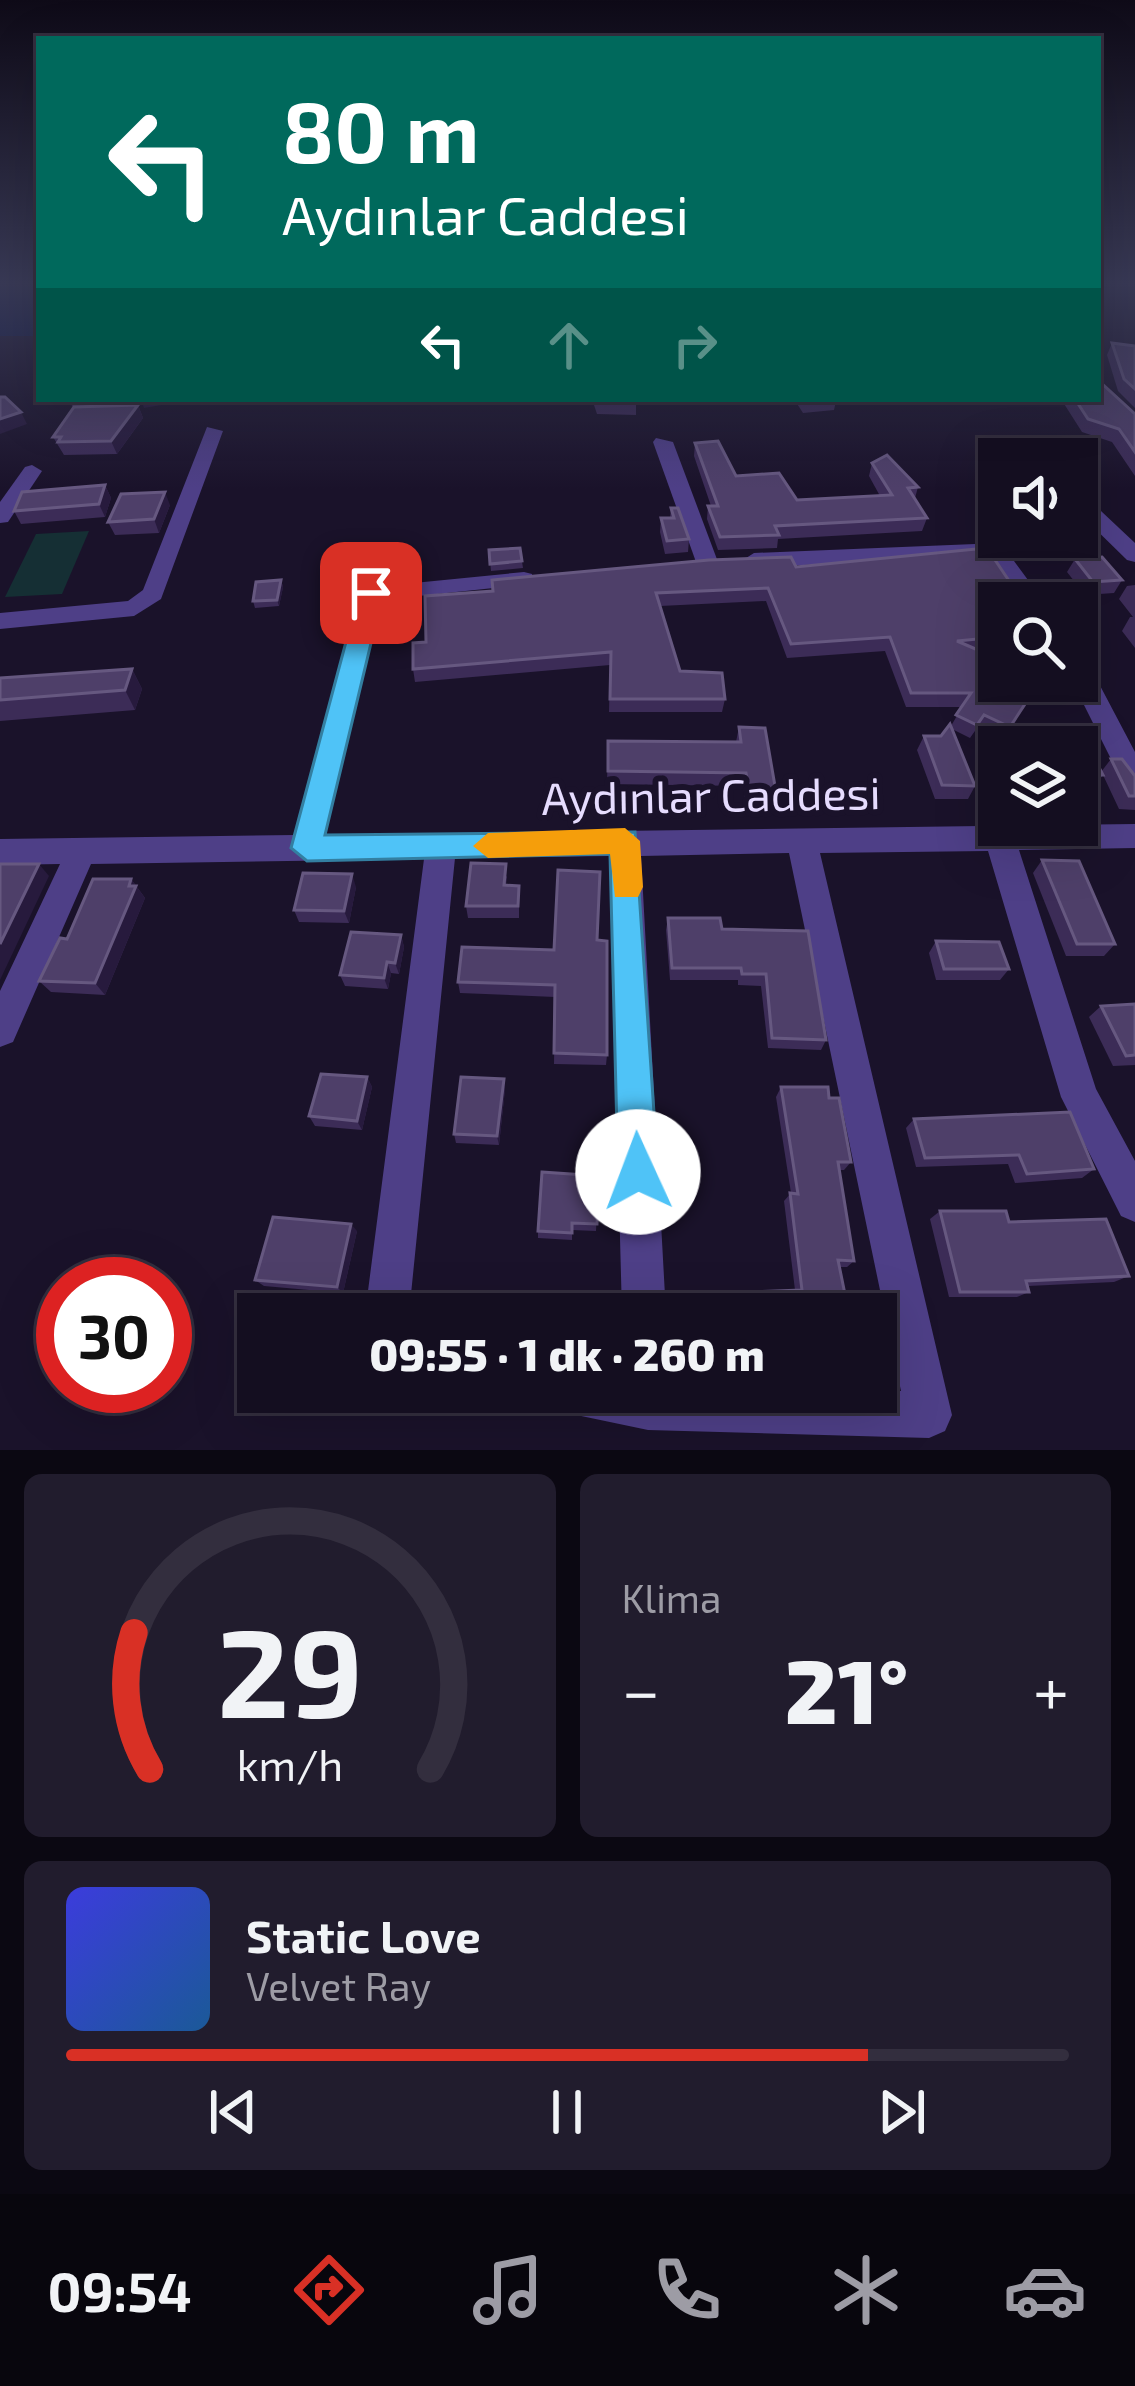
<!DOCTYPE html>
<html lang="tr">
<head>
<meta charset="utf-8">
<style>
	:root { --surface:#140e20; --page:#211c2d; --text:#f1f3f6; --muted:#9d9ca5; --line:#332e3e; --accent:#d93025 }
	body { margin:0; font-family:"Exo 2",sans-serif; background:var(--page); color:var(--text); height:100vh; display:flex; flex-direction:column; font-size:45px; white-space:nowrap }
	* { box-sizing:border-box; margin:0 }
	p { font-size:39px; color:var(--muted) }
	.icon { flex:none; width:66px; height:66px; fill:none; stroke:currentColor; stroke-width:2; stroke-linecap:round; stroke-linejoin:round }
	.map { position:relative; height:1450px; overflow:hidden }
	.details { display:flex; flex-direction:column; gap:24px; padding:24px; background:#0b0812; flex:1 }
	.details>* { flex:none }
	.banner { position:absolute; left:36px; top:36px; width:1065px; height:366px; border-radius:0px; box-shadow:0 12px 48px #0002,0 0 0 3px var(--line); background:#00695c; color:#fff; overflow:hidden }
	.buttons { position:absolute; left:978px; top:438px; display:grid; gap:24px }
	.buttons a { display:grid; place-items:center; width:120px; height:120px; border-radius:0px; background:var(--surface); box-shadow:0 12px 48px #0002,0 0 0 3px var(--line); font-size:60px }
	.speed { position:absolute; left:36px; top:1257px; display:flex; gap:24px; font-size:60px; font-weight:700; text-align:center }
	.speed>* { display:grid; place-content:center; width:156px; height:156px; border-radius:50%; background:var(--surface); box-shadow:0 12px 48px #0002,0 0 0 3px var(--line); line-height:1 }
	.speed .limit { border:18px solid #d22; background:#fff; color:#111 }
	.pin { position:absolute; display:grid; place-items:center; width:102px; height:102px; color:#fff; margin:-51px; border-radius:24px; box-shadow:0 6px 18px #0006 }
	.me { position:absolute; width:132px; margin:-66px; rotate:358deg; stroke-linejoin:round; filter:drop-shadow(0 0 9px #0008) }
	.turn { display:flex; align-items:center; gap:42px; height:252px; padding:0 48px; font-size:54px }
	.turn .icon { width:156px; height:156px; stroke-width:2.5 }
	.turn b { display:block; font-size:84px; line-height:102px }
	.lanes { display:flex; align-items:center; height:114px; padding:0 48px; background:#0003; justify-content:center; gap:60px; direction:ltr }
	.lanes .off { opacity:.35 }
	.big { font-size:90px; font-weight:800; line-height:1.1 }
	.details .widget { flex:1; display:flex; flex-direction:column; justify-content:center; gap:18px; min-width:0; padding:0 42px; border-radius:18px; background:var(--page) }
	.details .dial { align-items:center; gap:0 }
	.dial svg { height:312px; overflow:visible; fill:none; stroke:var(--line); stroke-width:7; stroke-linecap:round; text-anchor:middle }
	.dial text { fill:var(--text); stroke:none }
	.song { display:flex; align-items:center; gap:36px }
	.cover { width:144px; height:144px; border-radius:18px; background:linear-gradient(135deg,hsl(240 70% 55%),hsl(210 70% 35%)) }
	.played { height:12px; border-radius:6px; background:linear-gradient(90deg,var(--accent) 80%,var(--line) 80%) }
	.keys { display:flex; justify-content:space-around; direction:ltr }
	.heat { display:flex; justify-content:space-between; align-items:center; font-size:66px; direction:ltr }
	.details .tiles { flex:1; display:grid; gap:24px; grid-template-columns:1fr 1fr }
	.widget:last-child { grid-column:span 2 }
	.trip { position:absolute; left:237px; top:1293px; width:660px; height:120px; border-radius:0px; background:var(--surface); box-shadow:0 12px 48px #0002,0 0 0 3px var(--line); font-weight:800; line-height:120px; text-align:center }
	.menu { display:flex; height:192px; justify-content:space-around; align-items:center; background:#08060d; color:var(--muted) }
	.menu .icon { width:84px; height:84px }
	.menu .current { color:var(--accent) }
	.menu b { font-size:54px; color:var(--text) }
	.map>svg:first-child { display:block }
	.green { fill:#152f34 }
	.water { fill:#0d1848 }
	.lines { fill:none; stroke-linecap:round; stroke-linejoin:round }
	.minor { fill:#4e3f87; fill-rule:evenodd }
	.wall { fill:#3c2c57 }
	.shaded-wall { fill:#271a3d }
	.building { fill:#4e3f69; stroke:#665880; stroke-width:3 }
	.route { fill:#4fc3f7; stroke:#337fa1; stroke-width:3 }
	.slow { fill:#f59e0b }
	.labels { text-anchor:middle; stroke-width:12; stroke-linejoin:round; paint-order:stroke }
	.street-label { font-size:45px; fill:#e6dcfe; stroke:#1a122a }
</style>
</head>
<body>
<div class="map">
<svg width="1135" height="1450" viewBox="0 0 1135 1450">
	<rect width="100%" height="100%" fill="#1a122a"/>
	<!-- green -->
	<path class="green" d="M89 531 62 594 5 597 36 534Z"/>
	<!-- water -->
	<rect class="water" x="0" y="286" width="39" height="50"/>
	<g class="lines">
		<!-- minor -->
		<g class="minor">
			<path d="M207 427 223 431 161 599 134 616 0 629V613L128 601 143 590Z"/>
			<path d="M656 438 673 442 718 562 715 567 707 569 696 562 653 442Z"/>
			<path d="M32 465 42 471 8 522 0 523V502L25 467Z"/>
			<path d="M1077 493 1084 495 1135 543V562L1127 560 1077 511Z"/>
			<path d="M975 544 1014 561 1045 603H1021L998 571 971 558 754 567 743 560 754 553Z"/>
			<path d="M524 572 532 574V584L381 600 325 835 1135 824V848L1019 850 1096 1089 1135 1161V1222L1121 1216 1061 1097 988 851 820 853 952 1415 945 1431 929 1438 648 1430 543 1408 536 1392 901 1391 789 853 641 856 666 1314H622L610 856 455 858 409 1314H365L424 859 91 864 13 1042 0 1047V991L60 864 0 865V839L295 835 363 588Z"/>
			<path d="M1077 656 1086 659 1135 752V790L1125 787 1072 681H1077Z"/>
		</g>
	</g>
	<!-- wall -->
	<g class="wall">
		<path d="M1112 343 1135 346V408L1118 391 1107 355Z"/>
		<path d="M69 399H103L98 406 138 405 143 418 117 454 64 455 53 437 73 408Z"/>
		<path d="M592 399H636V415L597 414Z"/>
		<path d="M794 399H857L836 401 834 410 803 413Z"/>
		<path d="M1061 399H1098L1135 414V476L1112 442 1082 432Z"/>
		<path d="M695 443 736 476 797 500 880 496 869 476 872 463 918 487 915 498 927 518 922 531 778 539 777 548 718 550 707 519 708 506H711L694 456Z"/>
		<path d="M105 485 111 498 105 517 21 524 14 511Z"/>
		<path d="M170 505 159 533 115 535 108 522Z"/>
		<path d="M671 508 689 539 688 552 665 554 660 532 661 518H670Z"/>
		<path d="M520 548 523 568 491 571 489 550Z"/>
		<path d="M1075 559 1122 580 1114 593 1085 595 1067 572Z"/>
		<path d="M796 567 999 603V649L981 651 999 659V673L990 687 1025 704 1002 740 977 728 970 738 952 729 975 786 968 799H935L917 750 924 736H941L951 726 962 707H906L885 651 787 658 766 601 660 606 680 671 725 699 722 712H609L610 665 415 682 413 669 426 642 425 596Z"/>
		<path d="M281 580 283 587 279 606 255 608 253 601Z"/>
		<path d="M1135 585V648L1122 631 1130 617H1133L1119 599 1127 586Z"/>
		<path d="M132 669 142 689 135 710 0 721V678Z"/>
		<path d="M739 727 776 792 772 805 746 804 743 786 607 784 608 741 736 742Z"/>
		<path d="M1055 729H1079L1101 772 1111 759H1122L1135 776V810L1119 809 1103 775 1093 788H1077V747H1049L1046 742Z"/>
		<path d="M1042 860 1115 944 1104 956H1066L1033 873Z"/>
		<path d="M507 876 506 885 519 886V918H468L466 906Z"/>
		<path d="M131 879 145 898 105 995 51 992 39 981 67 939Z"/>
		<path d="M356 887 349 923 299 922 294 910Z"/>
		<path d="M668 918 722 929 826 1040 821 1050 768 1048 761 986 738 985V980H670L666 930Z"/>
		<path d="M401 935 404 947 399 974 391 973 388 989 345 986 340 975Z"/>
		<path d="M597 940 607 1055 606 1065 554 1064 555 997 460 993 458 982 554 950Z"/>
		<path d="M936 941 1009 969 1000 980H936L929 953Z"/>
		<path d="M1135 1004V1065L1113 1066 1089 1017 1101 1006Z"/>
		<path d="M367 1077 372 1087 362 1130 315 1126 309 1116Z"/>
		<path d="M781 1087 829 1098 851 1162 844 1170H840L854 1261 847 1267H840L849 1314H723L721 1299 725 1293 795 1290 784 1201 791 1193 776 1097Z"/>
		<path d="M505 1089 499 1145 456 1143 454 1134Z"/>
		<path d="M914 1119 1094 1169 1082 1178 1015 1183 1008 1164 916 1167 906 1128Z"/>
		<path d="M599 1176 596 1231 572 1230V1240L538 1238V1231Z"/>
		<path d="M940 1211 1009 1222 1129 1276 1114 1282 1028 1286 1029 1292 1017 1297H949L930 1219Z"/>
		<path d="M357 1231 343 1293 264 1286 255 1280Z"/>
	</g>
	<!-- shaded-wall -->
	<g class="shaded-wall">
		<path d="M92 399H103L96 410Z"/>
		<path d="M141 399H175L173 403 144 408Z"/>
		<path d="M138 405 143 418 117 454 111 441Z"/>
		<path d="M21 412 27 424 0 434V419Z"/>
		<path d="M105 485 111 498 105 517 99 504Z"/>
		<path d="M165 492 170 505 159 533 154 519Z"/>
		<path d="M281 580 283 587 279 606 277 600Z"/>
		<path d="M132 669 142 689 135 710 125 690Z"/>
		<path d="M39 864 49 876 0 980V944Z"/>
		<path d="M352 874 356 887 349 923 344 911Z"/>
		<path d="M131 879 145 898 105 995 95 983Z"/>
		<path d="M401 935 404 947 399 974 395 963Z"/>
		<path d="M387 962 391 973 388 989 384 978Z"/>
		<path d="M367 1077 372 1087 362 1130 357 1121Z"/>
		<path d="M504 1079 505 1089 499 1145 497 1136Z"/>
		<path d="M351 1224 357 1231 343 1293 337 1287Z"/>
	</g>
	<!-- building -->
	<g class="building">
		<path d="M1112 343 1135 346V389L1124 379Z"/>
		<path d="M1098 380 1135 414V452L1119 429 1088 419 1075 399H1098Z"/>
		<path d="M0 397H5L21 412 0 419Z"/>
		<path d="M596 399H636L637 402H597Z"/>
		<path d="M138 405 111 441 58 442 61 437H53L74 407Z"/>
		<path d="M718 441 736 476 779 473 797 500 892 495 872 463 887 455 918 487 908 488 927 518 775 526 779 535 720 537 708 506H718L695 443Z"/>
		<path d="M105 485 99 504 14 511 22 492Z"/>
		<path d="M165 492 154 519 108 522 121 494Z"/>
		<path d="M671 508H678L689 539 667 541 661 518H674Z"/>
		<path d="M520 548 522 561 490 564 489 550Z"/>
		<path d="M976 549 993 557 1024 603H999V637L957 641 999 659V670L988 686 1025 704 1010 727 984 715 977 725 956 715 971 693H911L890 637 791 644 768 588 656 593 680 671 722 673 725 699H610L611 652 413 669V643L426 642 425 596 493 591 492 580 709 560 791 557 796 567Z"/>
		<path d="M1102 557 1122 580 1093 582 1075 559Z"/>
		<path d="M281 580 277 600 253 601 256 582Z"/>
		<path d="M132 669 125 690 0 700V678Z"/>
		<path d="M950 724 975 786 942 785 924 736H941Z"/>
		<path d="M739 727 765 728 776 792 749 791 746 773 608 771V741L741 742Z"/>
		<path d="M1055 729H1079L1103 775H1077V747H1064Z"/>
		<path d="M1017 739 1035 747H1013Z"/>
		<path d="M1111 759H1122L1135 776V796H1129Z"/>
		<path d="M1042 860 1079 861 1115 944H1077Z"/>
		<path d="M471 863 506 864 504 885 519 886 518 906H466Z"/>
		<path d="M0 864H39L0 944Z"/>
		<path d="M558 870 600 872 597 940 607 941V1055L554 1053 555 985 458 982 462 947 554 950Z"/>
		<path d="M303 873 352 874 344 911 294 910Z"/>
		<path d="M93 879H131L129 886H136L95 983 39 981 60 938 67 939Z"/>
		<path d="M668 918H720L722 929 808 931 826 1040 772 1038 766 974H742L741 968H672Z"/>
		<path d="M351 932 401 935 395 963 387 962 384 978 340 975Z"/>
		<path d="M936 941 999 942 1009 969H944Z"/>
		<path d="M1135 1004V1055L1126 1056 1101 1006Z"/>
		<path d="M321 1074 367 1077 357 1121 309 1116Z"/>
		<path d="M461 1077 504 1079 497 1136 454 1134Z"/>
		<path d="M781 1087H828L829 1098H839L851 1162H838L854 1261 838 1260 849 1314H728L725 1293 802 1290 790 1193 798 1194Z"/>
		<path d="M1070 1112 1094 1169 1027 1174 1019 1155 925 1158 914 1119Z"/>
		<path d="M542 1172 599 1176 597 1224 572 1223V1233L538 1231Z"/>
		<path d="M940 1211H1006L1009 1222 1106 1219 1129 1276 1026 1281 1029 1292H960Z"/>
		<path d="M273 1217 351 1224 337 1287 255 1280Z"/>
	</g>
	<!-- sky -->
	<linearGradient id="sky" x2="0" y2="1"><stop stop-color="#0e0a17"/><stop offset="0.58" stop-color="#383955"/><stop offset="1" stop-color="#383955" stop-opacity="0"/></linearGradient>
	<rect width="1135" height="489" fill="url(#sky)"/>
	<!-- route -->
	<path class="route" d="M371 586 383 593 325 835 635 832 658 1172 652 1186 638 1192 624 1186 618 1172 610 854 307 861 291 848 359 593Z"/>
	<!-- slow -->
	<path class="slow" d="M625 828 640 841 643 887 638 897H615L610 854 488 858 473 846 488 833Z"/>
	<g class="labels">
		<!-- street labels -->
		<g class="street-label">
			<text transform="translate(711 796) rotate(-1)" y="16">Aydınlar Caddesi</text>
		</g>
	</g>
</svg>
<div class="buttons">
<a><svg class="icon" aria-label="sound" viewBox="0 0 24 24"><path d="M4 9h4l5-4v14l-5-4H4zM17 9q2 3 0 6"/></svg></a>
<a><svg class="icon" aria-label="search" viewBox="0 0 24 24"><circle cx="10" cy="10" r="6"/><path d="M15 15l6 6"/></svg></a>
<a><svg class="icon" aria-label="layers" viewBox="0 0 24 24"><path d="M12 4l9 5-9 5-9-5zM3 14l9 5 9-5"/></svg></a>
</div>
<div class="speed"><div class="limit">30</div></div>
<div class="pin" style="left:371px;top:593px;background:#d93025"><svg class="icon" aria-label="arrive" viewBox="0 0 24 24"><path d="M6 21V4h12l-3 4 3 4H6"/></svg></div>
<svg class="me" style="left:638px;top:1172px" viewBox="-20 -20 40 40"><circle r="19" fill="#fff"/><path d="M0-13L10 11 0 6-10 11z" fill="#4fc3f7"/></svg>
<div class="trip">09:55 · 1 dk · 260 m</div>
<div class="banner">
<div class="turn"><svg class="icon" aria-label="left" viewBox="0 0 24 24"><path d="M17 20v-9H6M10 6l-5 5 5 5"/></svg><div><b>80 m</b>Aydınlar Caddesi</div></div>
<div class="lanes"><svg class="icon" aria-label="left" viewBox="0 0 24 24"><path d="M17 20v-9H6M10 6l-5 5 5 5"/></svg><svg class="icon off" aria-label="ahead" viewBox="0 0 24 24"><path d="M12 20V5M6 11l6-6 6 6"/></svg><svg class="icon off" aria-label="right" viewBox="0 0 24 24"><path d="M7 20v-9h11M14 6l5 5-5 5"/></svg></div>
</div>
</div>
<section class="details">
<div class="tiles">
<div class="widget dial"><svg viewBox="0 0 100 80">
<path d="M14 69A42 42 0 1 1 86 69"/>
<path d="M14 69A42 42 0 0 1 10 34" stroke="#d93025"/>
<text x="50" y="56" font-size="32" font-weight="700">29</text>
<text x="50" y="72" font-size="11">km/h</text>
</svg></div>
<div class="widget"><p>Klima</p>
<div class="heat"><a>−</a><b class="big">21°</b><a>+</a></div>
</div>
<div class="widget">
<div class="song"><i class="cover"></i><div><b>Static Love</b><p>Velvet Ray</p></div></div>
<div class="played"></div>
<div class="keys"><svg class="icon" aria-label="previous" viewBox="0 0 24 24"><path d="M18 5L8 12l10 7zM5 5v14"/></svg><svg class="icon" aria-label="pause" viewBox="0 0 24 24"><path d="M8 5v14M16 5v14"/></svg><svg class="icon" aria-label="next" viewBox="0 0 24 24"><path d="M6 5l10 7-10 7zM19 5v14"/></svg></div>
</div>
</div>
</section>
<nav class="menu">
<b>09:54</b>
<svg class="icon current" aria-label="directions" viewBox="0 0 24 24"><path d="M12 3l9 9-9 9-9-9zM9 14v-3h6M13 9l2 2-2 2"/></svg>
<svg class="icon" aria-label="music" viewBox="0 0 24 24"><path d="M9 18V5l10-2v13"/><circle cx="6" cy="18" r="3"/><circle cx="16" cy="16" r="3"/></svg>
<svg class="icon" aria-label="phone" viewBox="0 0 24 24"><path d="M5 4h4l2 5-3 2q2 4 5 5l2-3 5 2v4C11 20 4 13 5 4z"/></svg>
<svg class="icon" aria-label="climate" viewBox="0 0 24 24"><path d="M12 3v18M4 7l16 10M4 17L20 7"/></svg>
<svg class="icon" aria-label="car" viewBox="0 0 24 24"><path d="M5 17H2v-5l4-1 3-4h7l3 4 3 1v5h-3M9 17h6M6 11h13"/><circle cx="7" cy="17" r="2"/><circle cx="17" cy="17" r="2"/></svg>
</nav>
</body>
</html>
